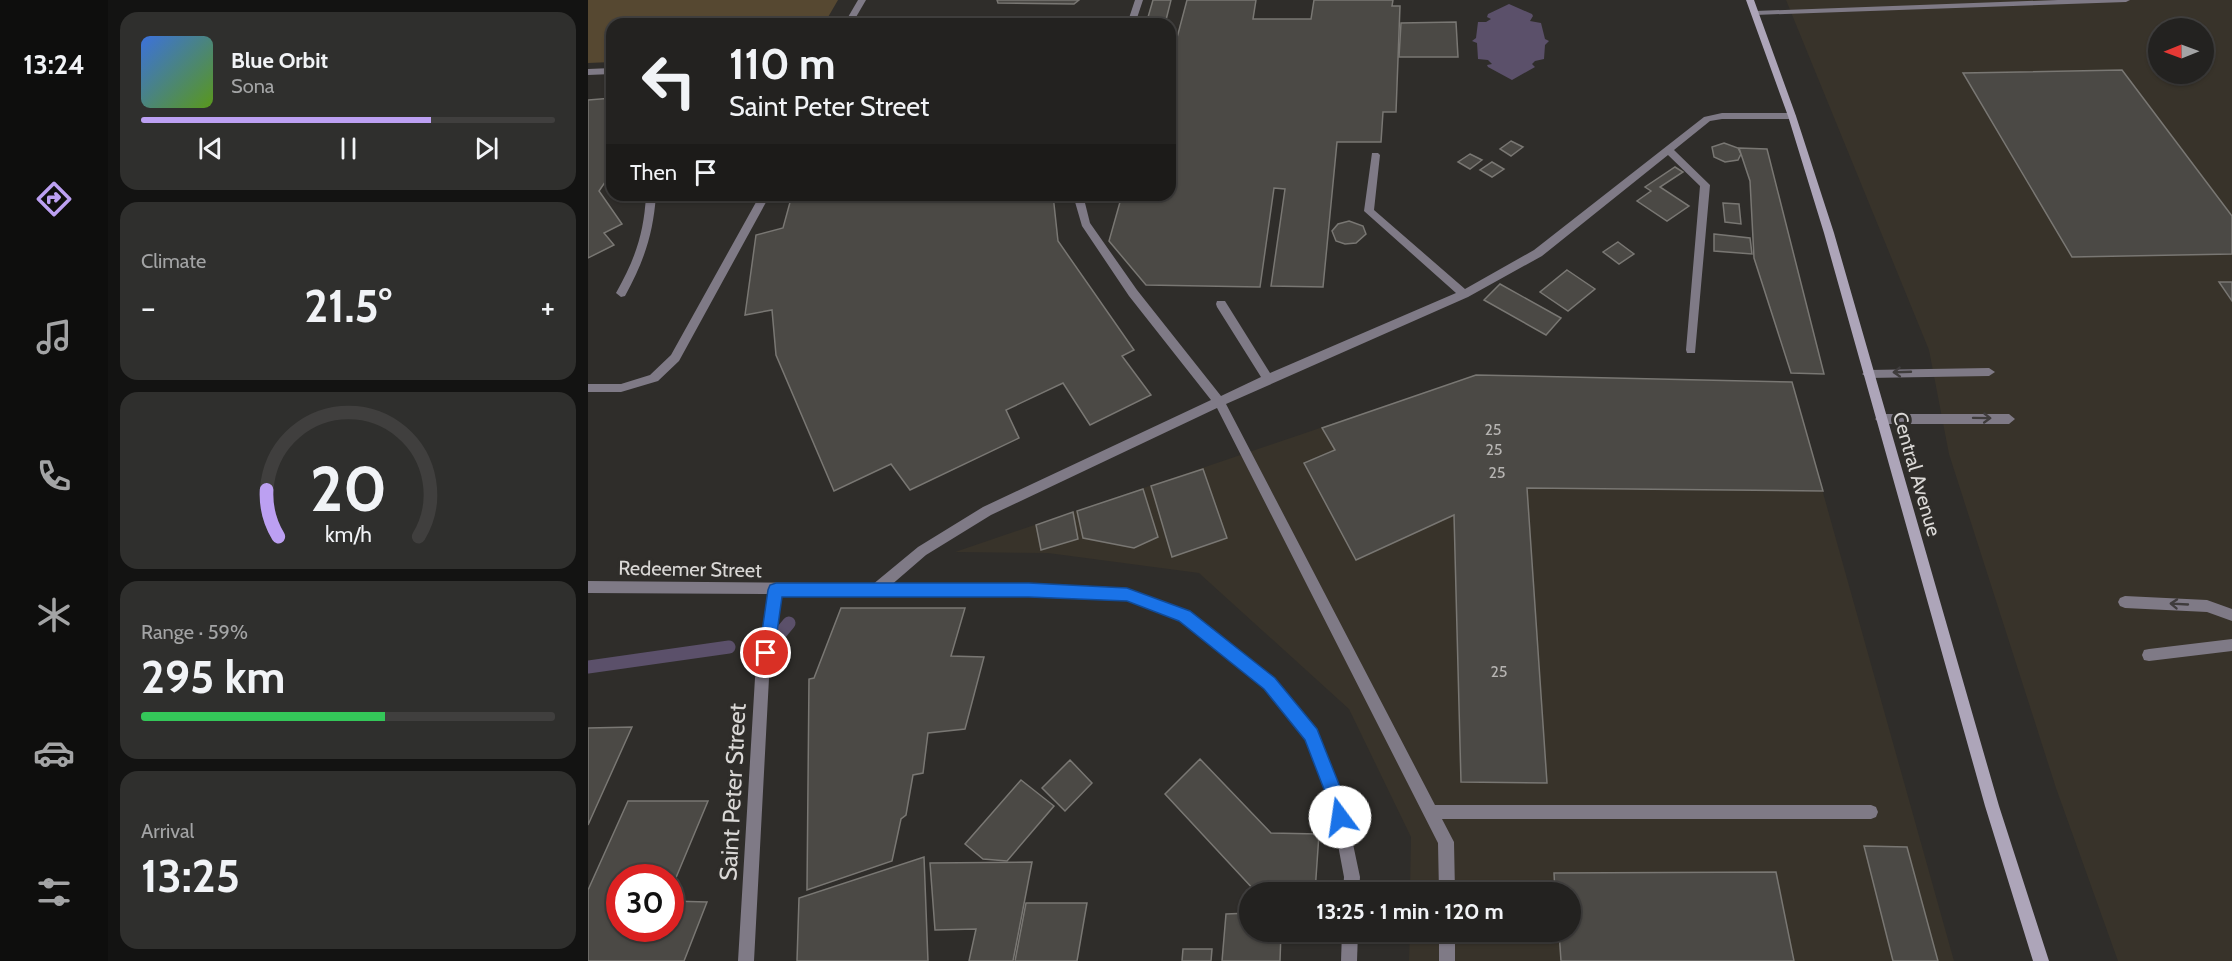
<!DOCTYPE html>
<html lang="en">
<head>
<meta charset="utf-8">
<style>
	:root { --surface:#232220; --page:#2f2f2d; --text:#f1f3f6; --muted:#a3a4a5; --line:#403f3e; --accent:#bca0f2 }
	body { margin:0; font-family:Cabin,sans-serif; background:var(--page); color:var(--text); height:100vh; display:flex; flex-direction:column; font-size:22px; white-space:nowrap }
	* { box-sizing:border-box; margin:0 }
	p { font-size:20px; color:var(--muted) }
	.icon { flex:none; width:33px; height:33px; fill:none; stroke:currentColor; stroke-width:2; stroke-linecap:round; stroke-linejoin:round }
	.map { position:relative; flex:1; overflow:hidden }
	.details { display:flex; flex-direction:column; gap:12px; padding:12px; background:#131312; width:480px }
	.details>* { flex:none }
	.top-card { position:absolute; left:18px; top:18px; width:570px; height:183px; border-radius:18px; box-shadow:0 2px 4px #0004,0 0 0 2px var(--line); background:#232220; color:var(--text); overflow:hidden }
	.needle { width:39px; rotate:269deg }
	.tools { position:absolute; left:1560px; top:18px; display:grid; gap:12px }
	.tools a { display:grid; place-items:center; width:66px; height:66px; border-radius:50%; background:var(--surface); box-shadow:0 2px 4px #0004,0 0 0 2px var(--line); font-size:30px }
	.speed { position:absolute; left:18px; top:864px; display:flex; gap:12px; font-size:30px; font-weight:700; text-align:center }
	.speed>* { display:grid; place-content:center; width:78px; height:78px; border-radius:50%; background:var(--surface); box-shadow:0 2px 4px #0004,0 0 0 2px var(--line); line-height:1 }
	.speed .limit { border:9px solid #d22; background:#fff; color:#111 }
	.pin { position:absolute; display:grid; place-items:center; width:51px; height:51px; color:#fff; margin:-26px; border:3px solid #fff; border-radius:50%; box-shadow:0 2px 6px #0007 }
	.me { position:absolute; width:66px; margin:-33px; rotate:346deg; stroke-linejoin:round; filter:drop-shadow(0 0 4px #0008) }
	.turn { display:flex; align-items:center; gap:21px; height:126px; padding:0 24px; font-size:27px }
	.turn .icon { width:78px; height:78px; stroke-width:2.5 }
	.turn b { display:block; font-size:42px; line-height:51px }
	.then { display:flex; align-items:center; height:57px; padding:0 24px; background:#0003; gap:12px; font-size:22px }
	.big { font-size:45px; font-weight:700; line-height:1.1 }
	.details .card { flex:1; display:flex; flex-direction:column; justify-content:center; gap:9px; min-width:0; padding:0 21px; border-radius:18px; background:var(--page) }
	.details .dial { align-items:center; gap:0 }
	.dial svg { height:156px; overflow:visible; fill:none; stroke:var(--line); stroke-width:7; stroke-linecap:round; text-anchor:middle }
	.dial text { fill:var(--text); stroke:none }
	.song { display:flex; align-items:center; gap:18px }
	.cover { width:72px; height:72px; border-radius:9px; background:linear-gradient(135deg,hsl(220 70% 55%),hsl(90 70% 35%)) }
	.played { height:6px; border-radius:3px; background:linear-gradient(90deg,var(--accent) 70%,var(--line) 70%) }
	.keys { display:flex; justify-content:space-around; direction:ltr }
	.heat { display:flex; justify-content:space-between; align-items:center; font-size:33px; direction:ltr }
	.charge { height:9px; border-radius:4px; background:linear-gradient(90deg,#34c759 59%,var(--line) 0) }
	.trip { position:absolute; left:651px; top:882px; width:342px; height:60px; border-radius:30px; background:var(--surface); box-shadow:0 2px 4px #0004,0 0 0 2px var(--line); font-weight:700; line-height:60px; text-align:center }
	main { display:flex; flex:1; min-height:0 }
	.tab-bar { display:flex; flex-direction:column; width:108px; justify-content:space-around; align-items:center; background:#0e0e0d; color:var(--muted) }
	.tab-bar .icon { width:42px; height:42px }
	.tab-bar .active { color:var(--accent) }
	.tab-bar b { font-size:27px; color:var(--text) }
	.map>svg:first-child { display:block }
	.built { fill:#38332a; fill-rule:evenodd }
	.green { fill:#564831 }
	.water { fill:#5b506a }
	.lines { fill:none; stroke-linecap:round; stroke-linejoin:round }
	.stream { stroke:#5b506a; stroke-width:13 }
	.building { fill:#4b4945; stroke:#797773; stroke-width:1.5 }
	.lane { fill:#7f7a86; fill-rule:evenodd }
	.street { fill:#7f7a86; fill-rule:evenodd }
	.secondary { fill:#ada5b9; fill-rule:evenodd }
	.oneway { stroke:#3f3c3c }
	.route { fill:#1a73e8; stroke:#114b97; stroke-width:1.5 }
	.labels { text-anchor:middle; stroke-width:6; stroke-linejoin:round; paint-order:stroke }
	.number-label { font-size:16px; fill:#b6b4b2 }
	.street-label { font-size:20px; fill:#dad8d6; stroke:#2f2d2a }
	.near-street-label { font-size:24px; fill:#dad8d6; stroke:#2f2d2a }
</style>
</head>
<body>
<main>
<nav class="tab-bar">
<b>13:24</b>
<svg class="icon active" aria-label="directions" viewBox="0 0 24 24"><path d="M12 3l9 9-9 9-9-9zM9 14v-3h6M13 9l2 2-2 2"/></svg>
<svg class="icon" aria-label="music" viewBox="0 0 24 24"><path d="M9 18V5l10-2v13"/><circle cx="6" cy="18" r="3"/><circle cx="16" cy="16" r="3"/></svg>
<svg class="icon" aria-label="phone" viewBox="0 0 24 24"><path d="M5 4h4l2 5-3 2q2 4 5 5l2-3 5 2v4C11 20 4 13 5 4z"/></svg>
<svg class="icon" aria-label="climate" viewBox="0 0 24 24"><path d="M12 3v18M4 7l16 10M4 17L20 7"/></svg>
<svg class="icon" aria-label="car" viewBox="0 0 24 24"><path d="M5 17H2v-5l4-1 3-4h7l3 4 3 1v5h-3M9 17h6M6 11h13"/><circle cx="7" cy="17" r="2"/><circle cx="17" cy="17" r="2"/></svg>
<svg class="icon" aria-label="filters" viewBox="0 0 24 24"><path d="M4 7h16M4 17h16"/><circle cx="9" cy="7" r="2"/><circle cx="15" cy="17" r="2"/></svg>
</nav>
<section class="details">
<div class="card">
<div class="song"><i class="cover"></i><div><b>Blue Orbit</b><p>Sona</p></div></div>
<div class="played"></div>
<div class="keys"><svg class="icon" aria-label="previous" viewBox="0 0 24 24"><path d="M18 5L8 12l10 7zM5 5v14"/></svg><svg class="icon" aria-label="pause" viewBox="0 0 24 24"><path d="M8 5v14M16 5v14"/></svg><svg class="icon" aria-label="next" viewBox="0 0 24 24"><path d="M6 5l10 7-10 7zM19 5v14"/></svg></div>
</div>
<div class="card"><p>Climate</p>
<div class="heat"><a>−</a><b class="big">21.5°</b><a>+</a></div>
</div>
<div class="card dial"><svg viewBox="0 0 100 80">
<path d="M14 69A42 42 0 1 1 86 69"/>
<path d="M14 69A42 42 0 0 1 8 45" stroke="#bca0f2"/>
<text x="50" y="56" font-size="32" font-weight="700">20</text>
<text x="50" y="72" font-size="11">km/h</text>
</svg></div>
<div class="card"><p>Range · 59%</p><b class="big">295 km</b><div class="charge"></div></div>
<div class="card"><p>Arrival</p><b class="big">13:25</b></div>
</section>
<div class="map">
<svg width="1644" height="961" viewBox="0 0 1644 961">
	<rect width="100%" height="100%" fill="#2f2d2a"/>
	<!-- built -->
	<g class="built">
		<path d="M1198 0H1644V961H1530L1468 788 1361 454 1341 350ZM1570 28H1616V74H1570Z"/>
		<path d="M888 375 1204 382 1366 961H821L822 932H982V892H822L823 837 761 709 611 573 460 553 367 552Z"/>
	</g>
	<!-- green -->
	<path class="green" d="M0 0H250L236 24H24V62L0 63Z"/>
	<!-- water -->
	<path class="water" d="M921 4 944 14 945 16 942 21 953 23 957 39 961 41 957 45 956 59 947 61 944 64 947 67 924 80 900 67 899 65 904 64 900 60 890 59 889 43 884 41 888 38 890 22H898L903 19 899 17 900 14Z"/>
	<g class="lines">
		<!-- stream -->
		<g class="stream">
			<path d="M186 641 201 623"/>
			<path d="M0 667 141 647"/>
		</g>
	</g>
	<!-- building -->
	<g class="building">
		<path d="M409 0H491L486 4 410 3Z"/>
		<path d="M565 0H583L577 24H558Z"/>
		<path d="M599 0H668L665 19H723L726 0H805L804 6H812L808 112H795L793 142H749L735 287 683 286 697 189 686 188 672 287 558 285 521 241 534 195H582V64Z"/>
		<path d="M868 22 870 57H811L813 23Z"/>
		<path d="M1534 70 1644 216V254L1484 257 1375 73Z"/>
		<path d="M24 98 18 111 24 110V172L11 191 34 224 16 233 26 245 0 258V100Z"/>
		<path d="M923 141 935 147 923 156 912 149Z"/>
		<path d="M1136 143 1150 148 1153 154 1150 160 1137 162 1126 157 1124 147Z"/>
		<path d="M1151 148 1179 149 1236 374 1203 373 1166 258 1162 181Z"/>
		<path d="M882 154 894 160 882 169 870 162Z"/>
		<path d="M904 162 916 169 904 177 892 170Z"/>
		<path d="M1087 167 1095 172 1072 187 1101 206 1079 221 1049 201 1063 191 1057 187Z"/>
		<path d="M204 195H465L470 241 546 350 534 356 563 395 502 425 475 383 418 410 431 438 322 490 303 464 246 491 188 355 184 310 157 315 168 235 195 228Z"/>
		<path d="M1135 203 1151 204 1153 224 1137 222Z"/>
		<path d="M761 221 775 226 778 234 768 243 757 244 748 241 744 231 750 224Z"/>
		<path d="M1126 234 1162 238 1164 254 1126 251Z"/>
		<path d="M1030 242 1046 254 1031 264 1015 252Z"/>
		<path d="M979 270 1007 289 980 311 952 292Z"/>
		<path d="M1631 282H1644V301Z"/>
		<path d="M912 284 973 318 958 335 896 300Z"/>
		<path d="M888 375 1204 382 1235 491 939 488 959 783 873 782 866 515 768 560 716 463 747 450 734 428Z"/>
		<path d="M615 469 639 538 584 557 563 486Z"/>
		<path d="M555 489 570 537 546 548 495 538 489 511Z"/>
		<path d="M485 512 490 539 453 550 448 525Z"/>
		<path d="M253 608H377L363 656 396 657 377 729 340 733 335 773 325 775 318 815 313 819 304 861 219 890 221 679 226 678Z"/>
		<path d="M44 727 0 825V728Z"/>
		<path d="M612 759 683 833 731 834 727 892H668L577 794Z"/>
		<path d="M482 760 504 783 477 811 454 788Z"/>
		<path d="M433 780 466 806 419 861 395 859 377 844Z"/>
		<path d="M40 801H120L82 892V878H32V928H82V901L119 902 96 961H0V890Z"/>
		<path d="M1276 846 1319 847 1350 961H1305Z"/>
		<path d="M336 857 340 961H209L211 898Z"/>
		<path d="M444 862 425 961H381L388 929 347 930 342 863Z"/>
		<path d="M1188 872 1206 961H973L971 932H982V892H967L966 873Z"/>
		<path d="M438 903H499L489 961H427Z"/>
		<path d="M662 913V932H693L692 961H634L638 914Z"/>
		<path d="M595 949H624L623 961H594Z"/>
	</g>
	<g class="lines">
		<!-- lane -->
		<g class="lane">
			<path d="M270 0H278L264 24H256Z"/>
			<path d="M547 0H555L547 24H539Z"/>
			<path d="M1470 0H1542L1538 2 1167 15 1163 13 1167 11Z"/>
			<path d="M24 68V74L0 75V69Z"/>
			<path d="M1134 113H1204L1208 116 1204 119H1134L1122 121 1086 150 1122 185 1107 353H1099L1098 350 1112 186 1080 155 954 256 880 297 638 404 847 805H1283L1288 807 1290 812 1288 817 1283 819H854L866 842 867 892H851L850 843 629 408 403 515 338 555 294 593 289 595 284 593 283 589 284 585 330 547 395 507 623 400 541 296 494 226 485 195H495L502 223 549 290 633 396 673 377 629 307 628 304 629 301H637L682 373 868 293 776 211 784 153H790L792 155 786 210 877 289 946 250 1116 117Z"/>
			<path d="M58 195H68C65 235 56 261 37 296L33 297 28 293C47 259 56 234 58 195Z"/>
			<path d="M172 195H182L91 361 70 381 33 392H0V384H33L62 375 83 355Z"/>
			<path d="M1401 368 1407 372 1401 376 1280 378 1274 374 1280 370Z"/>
			<path d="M1293 414H1421L1427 419 1421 424H1293L1287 419Z"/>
			<path d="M1537 596 1619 600 1644 609V621L1619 612 1537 608 1532 606 1530 602 1532 598Z"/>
			<path d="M1644 639V651L1561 661 1556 660 1554 655 1556 650 1561 649Z"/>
			<rect x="851" y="932" width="16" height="29"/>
		</g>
		<!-- street -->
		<g class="street">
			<path d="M0 581 483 585 539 588 601 612 686 678 728 729 755 797 772 877 771 892H755L756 877 741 797 718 739 676 688 591 620 539 600 483 597 194 594 181 678 166 961H150L167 678 181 594 0 593Z"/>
			<path d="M754 932H770L769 961H753Z"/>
		</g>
		<!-- secondary -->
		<path class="secondary" d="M1158 0H1166L1208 116 1246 233 1411 806 1461 961H1445L1397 806 1236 233 1200 116Z"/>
	</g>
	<!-- one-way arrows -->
	<defs><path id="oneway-shaft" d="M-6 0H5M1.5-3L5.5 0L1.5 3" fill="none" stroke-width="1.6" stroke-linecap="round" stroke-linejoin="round" transform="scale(1.5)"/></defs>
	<g class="oneway">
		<use href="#oneway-shaft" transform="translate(1314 372) rotate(178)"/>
		<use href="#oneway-shaft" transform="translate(1394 418) rotate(1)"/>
		<use href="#oneway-shaft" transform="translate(1591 604) rotate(-177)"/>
	</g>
	<!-- route -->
	<path class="route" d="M188 583H441L539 588 602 611 687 678 729 729 756 797 760 817 758 823 752 825 746 823 739 797 717 740 676 689 591 621 539 601 441 597H194L186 653 184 659 178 661 173 659 171 653 180 590 182 585Z"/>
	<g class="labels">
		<!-- number labels -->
		<g class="number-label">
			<text x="905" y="435">25</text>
			<text x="906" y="455">25</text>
			<text x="909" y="478">25</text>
			<text x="911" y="677">25</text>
		</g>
		<!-- street labels -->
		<g class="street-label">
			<text transform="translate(1329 474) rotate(74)" y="7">Central Avenue</text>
			<text transform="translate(102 569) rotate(1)" y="7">Redeemer Street</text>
		</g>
		<!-- near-street labels -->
		<g class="near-street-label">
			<text transform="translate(145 792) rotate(-87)" y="8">Saint Peter Street</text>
		</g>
	</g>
</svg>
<div class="tools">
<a><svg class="needle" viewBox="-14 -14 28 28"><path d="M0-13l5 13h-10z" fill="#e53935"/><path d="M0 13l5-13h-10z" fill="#a3a4a5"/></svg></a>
</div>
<div class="speed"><div class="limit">30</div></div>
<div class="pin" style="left:178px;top:653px;background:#d93025"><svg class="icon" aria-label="arrive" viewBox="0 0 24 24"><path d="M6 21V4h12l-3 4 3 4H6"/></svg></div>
<svg class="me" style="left:752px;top:817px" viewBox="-20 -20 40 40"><circle r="19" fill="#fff"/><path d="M0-13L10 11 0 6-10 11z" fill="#1a73e8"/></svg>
<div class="trip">13:25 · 1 min · 120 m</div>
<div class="top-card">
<div class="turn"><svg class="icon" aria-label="left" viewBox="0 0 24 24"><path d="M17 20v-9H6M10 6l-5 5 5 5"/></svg><div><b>110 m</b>Saint Peter Street</div></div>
<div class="then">Then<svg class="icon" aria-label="arrive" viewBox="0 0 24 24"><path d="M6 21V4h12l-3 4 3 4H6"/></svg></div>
</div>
</div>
</main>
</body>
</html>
